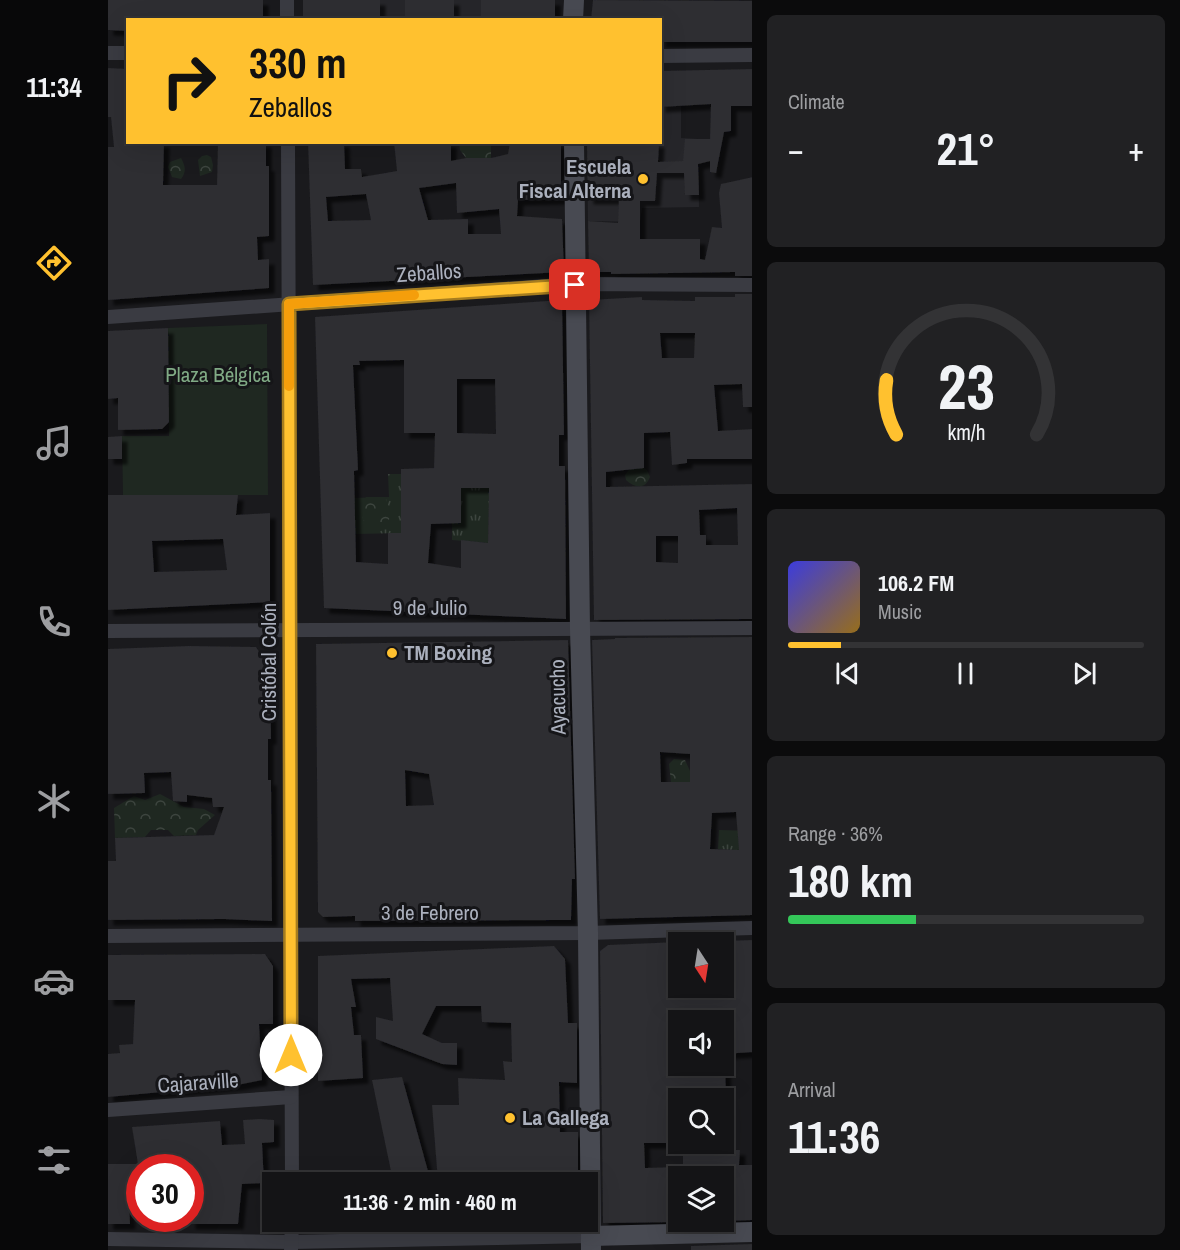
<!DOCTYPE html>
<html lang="en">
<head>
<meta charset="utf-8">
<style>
	:root { --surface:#141416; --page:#212123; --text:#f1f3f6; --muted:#9d9ea1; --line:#333335; --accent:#ffc12f }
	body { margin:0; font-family:"Archivo Narrow",sans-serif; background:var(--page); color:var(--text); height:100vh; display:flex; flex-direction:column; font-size:22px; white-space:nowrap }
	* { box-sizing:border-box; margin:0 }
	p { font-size:20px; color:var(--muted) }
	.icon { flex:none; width:33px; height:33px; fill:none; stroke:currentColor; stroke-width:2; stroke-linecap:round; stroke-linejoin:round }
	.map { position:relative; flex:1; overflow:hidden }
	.side { display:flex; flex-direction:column; gap:15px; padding:15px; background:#0b0b0c; width:428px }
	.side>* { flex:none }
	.guide { position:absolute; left:18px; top:18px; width:536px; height:126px; border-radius:0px; box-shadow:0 6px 24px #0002,0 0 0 2px var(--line); background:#ffc12f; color:#111; overflow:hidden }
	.needle { width:39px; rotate:168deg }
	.fabs { position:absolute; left:560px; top:932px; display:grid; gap:12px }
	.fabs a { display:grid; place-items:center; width:66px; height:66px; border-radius:0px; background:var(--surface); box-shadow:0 6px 24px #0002,0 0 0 2px var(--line); font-size:30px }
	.speed { position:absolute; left:18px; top:1154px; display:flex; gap:12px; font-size:30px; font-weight:700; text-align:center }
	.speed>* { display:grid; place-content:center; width:78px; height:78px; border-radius:50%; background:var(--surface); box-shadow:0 6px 24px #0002,0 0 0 2px var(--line); line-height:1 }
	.speed .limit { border:9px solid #d22; background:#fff; color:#111 }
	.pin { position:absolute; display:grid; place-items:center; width:51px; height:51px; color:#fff; margin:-26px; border-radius:12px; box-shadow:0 3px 9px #0006 }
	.me { position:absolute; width:66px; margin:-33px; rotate:0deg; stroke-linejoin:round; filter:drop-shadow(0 0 4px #0008) }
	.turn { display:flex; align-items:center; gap:21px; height:126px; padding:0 24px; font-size:27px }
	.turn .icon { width:78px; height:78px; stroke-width:2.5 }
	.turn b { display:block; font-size:42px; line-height:51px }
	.big { font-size:45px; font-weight:700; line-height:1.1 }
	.side .card { flex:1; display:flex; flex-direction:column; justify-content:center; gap:9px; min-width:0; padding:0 21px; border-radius:9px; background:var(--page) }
	.side .dial { align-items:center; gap:0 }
	.dial svg { height:156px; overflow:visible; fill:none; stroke:var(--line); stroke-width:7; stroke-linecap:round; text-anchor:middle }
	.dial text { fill:var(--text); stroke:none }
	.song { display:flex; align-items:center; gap:18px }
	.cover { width:72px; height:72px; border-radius:9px; background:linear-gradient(135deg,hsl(240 70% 55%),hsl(40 70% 35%)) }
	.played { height:6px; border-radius:3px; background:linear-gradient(90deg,var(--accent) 15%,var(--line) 15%) }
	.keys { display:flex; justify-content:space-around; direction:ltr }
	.heat { display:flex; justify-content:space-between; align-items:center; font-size:33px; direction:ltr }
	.charge { height:9px; border-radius:4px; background:linear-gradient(90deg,#34c759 36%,var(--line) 0) }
	.trip { position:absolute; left:154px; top:1172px; width:336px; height:60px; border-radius:0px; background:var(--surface); box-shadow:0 6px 24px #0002,0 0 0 2px var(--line); font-weight:700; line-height:60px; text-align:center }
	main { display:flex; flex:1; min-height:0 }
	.menu { display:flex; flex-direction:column; width:108px; justify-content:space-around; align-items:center; background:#080809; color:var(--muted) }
	.menu .icon { width:42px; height:42px }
	.menu .selected { color:var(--accent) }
	.menu b { font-size:27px; color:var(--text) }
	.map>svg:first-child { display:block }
	.built { fill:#26262a }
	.grass { fill:url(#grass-tufts) }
	.forest { fill:url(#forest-crowns) }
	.park { fill:#1f2821 }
	.building { fill:#2d2d31; fill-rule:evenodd; filter:url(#shadow) }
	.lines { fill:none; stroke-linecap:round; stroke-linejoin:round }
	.street { stroke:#3a3b42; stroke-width:14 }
	.secondary { stroke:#484a52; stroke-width:20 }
	.route-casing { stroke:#a67d1f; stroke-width:15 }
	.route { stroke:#ffc12f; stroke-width:10 }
	.slow { stroke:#f59e0b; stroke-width:10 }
	.poi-dot { fill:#ffc12f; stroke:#151518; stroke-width:2 }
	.labels { text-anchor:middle; stroke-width:6; stroke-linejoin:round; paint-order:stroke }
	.poi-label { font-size:21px; font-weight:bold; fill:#abb0bd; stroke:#151518; text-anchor:start }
	.street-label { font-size:21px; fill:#abb0bd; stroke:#151518 }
	.park-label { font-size:21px; fill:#80aa85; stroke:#151518 }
</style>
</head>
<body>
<main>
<nav class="menu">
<b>11:34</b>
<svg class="icon selected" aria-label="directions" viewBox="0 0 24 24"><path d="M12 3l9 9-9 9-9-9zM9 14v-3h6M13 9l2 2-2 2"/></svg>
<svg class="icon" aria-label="music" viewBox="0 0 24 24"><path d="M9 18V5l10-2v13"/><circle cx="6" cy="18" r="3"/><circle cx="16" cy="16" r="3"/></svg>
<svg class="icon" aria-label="phone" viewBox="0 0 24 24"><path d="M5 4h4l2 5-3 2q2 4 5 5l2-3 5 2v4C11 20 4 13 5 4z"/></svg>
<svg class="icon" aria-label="climate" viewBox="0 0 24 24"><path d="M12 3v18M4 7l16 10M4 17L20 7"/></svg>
<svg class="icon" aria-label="car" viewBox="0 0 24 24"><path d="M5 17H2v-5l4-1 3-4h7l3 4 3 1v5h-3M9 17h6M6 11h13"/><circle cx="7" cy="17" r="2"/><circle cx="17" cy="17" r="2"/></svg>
<svg class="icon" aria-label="filters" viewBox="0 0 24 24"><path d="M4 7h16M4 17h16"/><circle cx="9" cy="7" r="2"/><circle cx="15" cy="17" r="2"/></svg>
</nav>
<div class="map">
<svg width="645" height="1250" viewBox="0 0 645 1250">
	<defs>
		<pattern id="grass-tufts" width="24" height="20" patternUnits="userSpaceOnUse" patternTransform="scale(1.5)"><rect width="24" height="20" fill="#1f2821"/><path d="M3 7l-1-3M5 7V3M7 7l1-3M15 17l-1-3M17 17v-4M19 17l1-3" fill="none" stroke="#3d453f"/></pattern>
		<pattern id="forest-crowns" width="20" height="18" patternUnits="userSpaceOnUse" patternTransform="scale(1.5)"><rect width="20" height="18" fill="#1f2821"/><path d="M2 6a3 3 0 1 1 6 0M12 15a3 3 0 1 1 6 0" fill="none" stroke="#3d453f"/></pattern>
		<filter id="shadow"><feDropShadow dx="5.5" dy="5.5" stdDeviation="1.5" flood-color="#0009"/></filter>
	</defs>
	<rect width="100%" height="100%" fill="#1a1a1d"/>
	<!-- built -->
	<g class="built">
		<path d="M195 0H447V19L195 20Z"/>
		<path d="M573 106V138L590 139 591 207 534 208 532 222 480 221 479 143 552 142V107Z"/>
	</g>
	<!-- grass -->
	<g class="grass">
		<path d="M280 474H293L294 533 247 534 246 498 281 497Z"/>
		<path d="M395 487 381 507 380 543 344 540V523H353V488Z"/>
		<path d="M611 830 644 831V851L610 849Z"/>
	</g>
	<!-- forest -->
	<g class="forest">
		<path d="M351 143H383V158H358L352 150Z"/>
		<path d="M99 155 103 157 105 165 104 172 92 176 90 160 94 156Z"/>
		<path d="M73 158C77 166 79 171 73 179L64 177 60 167 62 162Z"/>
		<path d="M532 466 539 470 542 477C537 490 527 488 518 480L517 475 521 470Z"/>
		<path d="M258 497H277L282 510 281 520 275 524 264 527 255 520 252 509Z"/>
		<path d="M566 759 577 760 582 771 583 782H563L561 764Z"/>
		<path d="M52 794 76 807 96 809 107 815 90 830 88 835 66 836 60 830H43L37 837 7 838 6 808 26 796 37 800Z"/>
	</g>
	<!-- park -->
	<path class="park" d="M159 324 160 495H15L14 436H61L60 328Z"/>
	<!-- building -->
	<g class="building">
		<path d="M0 0H155V20H20V31L0 30Z"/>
		<rect x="195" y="0" width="77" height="20"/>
		<rect x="297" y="0" width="49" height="20"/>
		<rect x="373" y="0" width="74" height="20"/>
		<path d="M485 0 645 1V42H552V20H483Z"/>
		<path d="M0 68 20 69V142H56L55 185H109L110 142H158V166H161V236L149 237 150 260 161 259V288L0 300V147H6L3 117H0Z"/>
		<path d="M645 69V106H623V131L616 132 608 173 602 172V161L590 164 591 195H577L576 173H549L547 201H532V239H592V259L597 260 604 227 614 228 611 193 613 184 645 177V276H627V272L503 274V272H481L480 221 510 223 511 199H480L479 142H551L550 162 575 161 577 139H602L603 104 552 107V71Z"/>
		<path d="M200 142H236L237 169H253L254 177 289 171 286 142H343V161L358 158H383L400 154 402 142H453V199L410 200 409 216 454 219 456 272 205 285ZM348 183 349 213 391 209 393 234H360V219L320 220 311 188ZM258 194 263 220 220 221 218 197Z"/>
		<path d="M627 294H645V407H635L634 384 606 385 610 431 645 429V459H579V463L564 465 562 432 536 433V468L498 472V487L645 484V619L486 620 481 300 534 297V300L587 301V297H627ZM552 333H587L586 358H554ZM629 508 630 545H598V535H592L591 510ZM548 536H570V563L548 562Z"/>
		<path d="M454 300 456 435H451V466H457L458 619 216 608 207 317ZM296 360V433H327L326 468 293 469V533H280V564L248 562 246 471 250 470 245 365H252L251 361ZM349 379H387L388 434 349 433ZM353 488H381L380 543 353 540V568L320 563 323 524 353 523Z"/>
		<path d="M60 328 61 422 54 429 10 430V398L0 399V331Z"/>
		<path d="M14 436V459H0V437Z"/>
		<path d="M0 495H130L128 515 162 513V602L0 610ZM115 539 119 570 46 572 44 541Z"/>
		<path d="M645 637V915L492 919 484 640 507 639V638ZM552 752 582 754V782H553ZM628 812 631 850 602 849 604 813Z"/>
		<path d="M460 640 467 879H464L463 920 247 921V916L215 917 210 912 208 644ZM297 770 321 774 326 805 298 806Z"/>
		<path d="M81 646 148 647 162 668 163 739H160V780H163L164 921 116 919 0 920V861H8L7 838 106 835 116 807H105L104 798 79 795V802L65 801 63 772 36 773 37 793 0 794V649Z"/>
		<path d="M645 940V1052L615 1054V1020H570V1065H617L618 1098H570V1119H567L568 1143H536L537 1168 570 1167V1222L495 1223 492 951 500 945 570 942V987H615V941Z"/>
		<path d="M446 946 457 959 460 1023H469V1083L451 1082 452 1132H470V1182H330L324 1105H351L350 1078 397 1080 395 1061 404 1062 403 1023 374 1022 373 1006H328L314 1034 334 1043H349V1065L334 1064 268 1039V1017L285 1021 282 978 243 979 248 1007H243L246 1035H253L255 1078 210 1081V956Z"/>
		<path d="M157 954 165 966V1024H151L154 1080 129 1085 0 1097V1054L12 1053 11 1045 25 1044 27 1000H0V955Z"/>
		<path d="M294 1077 323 1182H294L293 1176H284L264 1080Z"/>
		<path d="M152 1119 166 1120V1142L154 1143 156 1183 134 1184 130 1224H82V1167H32V1182L20 1178 22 1224H0V1164H30L24 1127 112 1121 114 1145 137 1144 135 1120Z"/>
		<path d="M575 1149 632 1150 631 1165H645V1220L615 1221V1176H575Z"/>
		<path d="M645 1244V1250H583V1246Z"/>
	</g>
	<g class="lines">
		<!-- street -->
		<g class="street">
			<path d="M179 0V20"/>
			<path d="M0 53H20"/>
			<path d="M552 56 645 55"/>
			<path d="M180 142 184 1182"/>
			<path d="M0 317 467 284 645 285"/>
			<path d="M0 631 645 628"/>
			<path d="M0 936 480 933 645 928"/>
			<path d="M0 1110 183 1097"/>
			<path d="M0 1239 184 1242 483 1236"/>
			<path d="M183 1250 184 1221"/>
		</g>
		<!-- secondary -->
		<g class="secondary">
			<path d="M465 20 466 0"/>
			<path d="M466 142 472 629 480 933 483 1250"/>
			<path d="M483 1236 645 1232"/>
		</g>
	</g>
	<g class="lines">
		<defs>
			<path id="route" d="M183 1055 181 304 467 285"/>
		</defs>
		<!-- route casing -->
		<use href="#route" class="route-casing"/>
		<!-- route -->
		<use href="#route" class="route"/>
		<!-- slow -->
		<path class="slow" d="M181 386V304L306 295"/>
	</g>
	<!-- markers -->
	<g class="poi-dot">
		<circle cx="535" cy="179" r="6"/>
		<circle cx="284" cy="653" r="6"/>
		<circle cx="402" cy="1118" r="6"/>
	</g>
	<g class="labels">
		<!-- poi labels -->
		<g class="poi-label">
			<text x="523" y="174" text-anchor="end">Escuela<tspan x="523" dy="24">Fiscal Alterna</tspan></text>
			<text x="296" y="660">TM Boxing</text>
			<text x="414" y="1125">La Gallega</text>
		</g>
		<!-- street labels -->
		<g class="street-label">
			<text transform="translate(321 273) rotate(-4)" y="7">Zeballos</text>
			<text x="322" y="615">9 de Julio</text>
			<text transform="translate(161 662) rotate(-90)" y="7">Cristóbal Colón</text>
			<text transform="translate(450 697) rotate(-91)" y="7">Ayacucho</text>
			<text x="322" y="920">3 de Febrero</text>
			<text transform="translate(90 1083) rotate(-4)" y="7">Cajaraville</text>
		</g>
		<!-- park labels -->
		<g class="park-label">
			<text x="110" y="382">Plaza Bélgica</text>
		</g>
	</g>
</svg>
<div class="fabs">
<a><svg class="needle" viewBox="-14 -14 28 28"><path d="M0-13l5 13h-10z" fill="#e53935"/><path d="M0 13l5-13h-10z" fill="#9d9ea1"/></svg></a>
<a><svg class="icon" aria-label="sound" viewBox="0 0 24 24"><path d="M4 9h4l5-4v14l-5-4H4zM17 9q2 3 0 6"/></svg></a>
<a><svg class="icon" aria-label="search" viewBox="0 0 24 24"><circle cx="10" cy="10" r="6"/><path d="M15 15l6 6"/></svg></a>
<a><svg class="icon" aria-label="layers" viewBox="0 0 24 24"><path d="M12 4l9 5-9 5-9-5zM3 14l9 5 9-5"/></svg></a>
</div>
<div class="speed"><div class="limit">30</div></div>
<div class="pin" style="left:467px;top:285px;background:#d93025"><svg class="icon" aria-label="arrive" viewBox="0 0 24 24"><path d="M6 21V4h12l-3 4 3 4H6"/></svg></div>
<svg class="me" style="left:183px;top:1055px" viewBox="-20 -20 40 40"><circle r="19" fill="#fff"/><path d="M0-13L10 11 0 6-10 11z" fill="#ffc12f"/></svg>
<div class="trip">11:36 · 2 min · 460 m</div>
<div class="guide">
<div class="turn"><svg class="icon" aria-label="right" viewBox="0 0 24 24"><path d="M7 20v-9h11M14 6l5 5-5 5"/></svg><div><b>330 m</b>Zeballos</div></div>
</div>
</div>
<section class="side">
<div class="card"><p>Climate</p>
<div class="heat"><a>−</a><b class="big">21°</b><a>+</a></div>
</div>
<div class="card dial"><svg viewBox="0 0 100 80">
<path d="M14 69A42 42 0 1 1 86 69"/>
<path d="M14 69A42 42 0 0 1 9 41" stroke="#ffc12f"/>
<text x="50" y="56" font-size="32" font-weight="700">23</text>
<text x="50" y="72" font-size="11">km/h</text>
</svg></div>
<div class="card">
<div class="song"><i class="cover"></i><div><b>106.2 FM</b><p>Music</p></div></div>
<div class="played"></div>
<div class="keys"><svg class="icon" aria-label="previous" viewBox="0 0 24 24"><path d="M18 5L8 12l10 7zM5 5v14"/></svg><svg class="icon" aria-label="pause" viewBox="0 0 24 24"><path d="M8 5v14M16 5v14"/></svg><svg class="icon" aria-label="next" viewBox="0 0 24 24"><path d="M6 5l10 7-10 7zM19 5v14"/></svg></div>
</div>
<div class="card"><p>Range · 36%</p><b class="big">180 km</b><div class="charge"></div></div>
<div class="card"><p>Arrival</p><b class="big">11:36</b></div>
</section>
</main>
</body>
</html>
